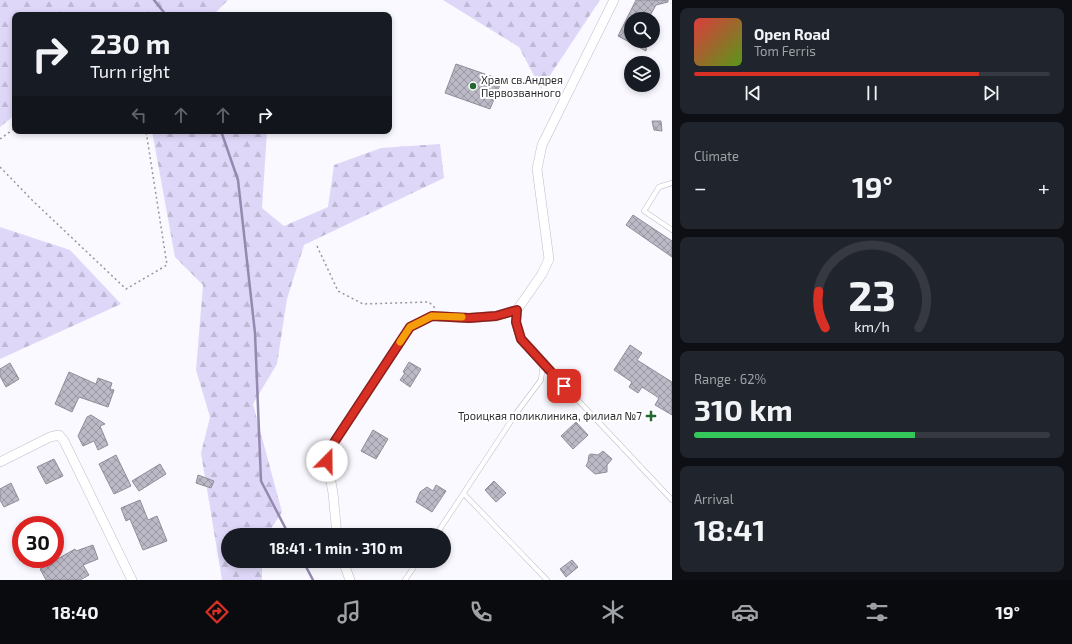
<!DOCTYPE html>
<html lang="en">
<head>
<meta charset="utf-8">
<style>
	:root { --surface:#171b24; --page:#20242c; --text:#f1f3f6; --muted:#9ea1a6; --line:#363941; --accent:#d93025 }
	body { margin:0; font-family:"Exo 2",sans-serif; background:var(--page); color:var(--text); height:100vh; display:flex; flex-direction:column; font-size:15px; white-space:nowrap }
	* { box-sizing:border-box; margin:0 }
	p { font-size:13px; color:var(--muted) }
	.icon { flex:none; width:22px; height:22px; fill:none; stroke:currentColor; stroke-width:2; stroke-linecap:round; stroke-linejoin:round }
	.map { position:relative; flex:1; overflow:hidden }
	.panel { display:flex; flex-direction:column; gap:8px; padding:8px; background:#0d0f14; width:400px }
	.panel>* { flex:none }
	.guide { position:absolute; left:12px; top:12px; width:380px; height:122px; border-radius:8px; box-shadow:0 2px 6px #0003; background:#171b24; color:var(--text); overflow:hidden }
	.controls { position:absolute; left:624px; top:12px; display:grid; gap:8px }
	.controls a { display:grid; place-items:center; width:36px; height:36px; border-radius:50%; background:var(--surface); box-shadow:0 2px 6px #0003; font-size:20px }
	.speed { position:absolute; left:12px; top:516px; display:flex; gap:8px; font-size:20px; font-weight:700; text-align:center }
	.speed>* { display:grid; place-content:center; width:52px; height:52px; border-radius:50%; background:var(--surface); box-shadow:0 2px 6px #0003; line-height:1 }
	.speed .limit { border:6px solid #d22; background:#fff; color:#111 }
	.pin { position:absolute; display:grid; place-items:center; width:34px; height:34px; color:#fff; margin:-17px; border-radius:8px; box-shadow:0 2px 6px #0006 }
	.me { position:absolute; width:44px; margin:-22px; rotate:22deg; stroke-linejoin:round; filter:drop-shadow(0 0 3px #0008) }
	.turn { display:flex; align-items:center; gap:14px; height:84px; padding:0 12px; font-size:18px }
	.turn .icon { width:52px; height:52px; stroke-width:2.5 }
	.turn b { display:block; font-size:28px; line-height:34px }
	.lanes { display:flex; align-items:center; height:38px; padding:0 12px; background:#0003; justify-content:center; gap:20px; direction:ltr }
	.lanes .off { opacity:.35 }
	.big { font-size:30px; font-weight:700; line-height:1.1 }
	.panel .card { flex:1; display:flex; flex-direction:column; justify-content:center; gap:6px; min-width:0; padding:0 14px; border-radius:8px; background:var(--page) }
	.panel .dial { align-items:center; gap:0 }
	.dial svg { height:104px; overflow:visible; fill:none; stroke:var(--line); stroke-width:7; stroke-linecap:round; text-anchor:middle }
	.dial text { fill:var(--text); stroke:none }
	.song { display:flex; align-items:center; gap:12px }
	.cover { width:48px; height:48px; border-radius:6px; background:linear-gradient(135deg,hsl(0 70% 55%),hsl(90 70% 35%)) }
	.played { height:4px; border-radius:2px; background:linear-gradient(90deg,var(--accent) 80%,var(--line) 80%) }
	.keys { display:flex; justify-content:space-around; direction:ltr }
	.heat { display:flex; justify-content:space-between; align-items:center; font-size:22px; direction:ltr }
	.charge { height:6px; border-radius:3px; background:linear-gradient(90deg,#34c759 62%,var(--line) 0) }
	.trip { position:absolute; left:221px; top:528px; width:230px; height:40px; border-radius:20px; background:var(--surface); box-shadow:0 2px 6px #0003; font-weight:700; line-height:40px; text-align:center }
	.dock { display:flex; height:64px; justify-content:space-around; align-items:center; background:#090b0e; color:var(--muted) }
	.dock .icon { width:28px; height:28px }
	.dock .on { color:var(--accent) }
	.dock b { font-size:18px; color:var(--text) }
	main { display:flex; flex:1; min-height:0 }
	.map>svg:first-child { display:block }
	.forest { fill:url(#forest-firs) }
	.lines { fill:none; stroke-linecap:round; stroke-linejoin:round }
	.stream { stroke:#948ab0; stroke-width:2.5 }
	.building { fill:url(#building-cross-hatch); stroke:#908d9a }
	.service-casing { stroke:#bfbcca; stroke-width:5.5 }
	.minor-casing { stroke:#bfbcca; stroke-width:10 }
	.path { stroke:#98969c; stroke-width:1.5; stroke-dasharray:2 3; stroke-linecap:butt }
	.service { stroke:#fff; stroke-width:4.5 }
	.minor { stroke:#fff; stroke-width:9 }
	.route-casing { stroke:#8d1f18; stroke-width:10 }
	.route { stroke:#d93025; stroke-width:7 }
	.slow { stroke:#f59e0b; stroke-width:7 }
	.poi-dot { fill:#256731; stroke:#fff; stroke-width:1.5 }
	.labels { text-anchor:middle; stroke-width:4; stroke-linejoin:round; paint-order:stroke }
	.poi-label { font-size:11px; fill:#2d2b31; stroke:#fff; text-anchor:start }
</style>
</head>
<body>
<main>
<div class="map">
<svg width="672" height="580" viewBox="0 0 672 580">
	<defs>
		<pattern id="forest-firs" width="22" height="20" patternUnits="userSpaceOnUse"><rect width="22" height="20" fill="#dfd7f8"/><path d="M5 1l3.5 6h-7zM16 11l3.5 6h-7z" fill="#c0b9d5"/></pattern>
		<pattern id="building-cross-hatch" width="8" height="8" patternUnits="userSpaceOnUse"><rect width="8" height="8" fill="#bcb9c7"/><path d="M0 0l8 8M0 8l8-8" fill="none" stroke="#9997a2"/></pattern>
	</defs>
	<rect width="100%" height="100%" fill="#faf9ff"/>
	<!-- forest -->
	<g class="forest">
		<path d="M0 0H228L213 15H15V115L0 127Z"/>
		<path d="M443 0H600L541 89 519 47Z"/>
		<path d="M152 131H267L262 208 284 226 328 207 334 165 381 148 440 144 444 178 304 245 287 299 277 364 253 404 282 512 267 535H228V561H262V580H222L201 453 210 417 196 370 203 285 175 257Z"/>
		<path d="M0 227 70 250 121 304 0 359Z"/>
	</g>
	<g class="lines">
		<!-- stream -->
		<g class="stream">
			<path d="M154 0 166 15"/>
			<path d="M221 131 238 180 255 333 261 481 289 535"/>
			<path d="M303 561 313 580"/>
		</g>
	</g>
	<!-- building -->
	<g class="building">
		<path d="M636 0H668V2L656 5 648 19H631V41H647L646 51 618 36Z"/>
		<path d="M456 64 502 80 490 109 445 93Z"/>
		<path d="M652 121H661L662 131 654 130Z"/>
		<path d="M633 215 672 241V257L626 225Z"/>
		<path d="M630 345 642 353 637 360 672 382V415L655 405 659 398 642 387 638 393 629 387 632 382 614 370Z"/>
		<path d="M409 362 421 369 410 387 400 380 405 373 403 372Z"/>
		<path d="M10 363 19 379 6 387 0 376V369Z"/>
		<path d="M69 372 96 384 98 378 112 383 110 389 114 390 108 407 79 397 72 412 55 404Z"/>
		<path d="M91 415 105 424 100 426 108 445 98 450 94 441 83 446 78 436 87 417Z"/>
		<path d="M576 422 588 435 573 449 561 436Z"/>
		<path d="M373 430 388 439 376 459 361 451Z"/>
		<path d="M603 451 612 459 607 465V472L595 474 586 466 588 462 589 455 591 454 598 455Z"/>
		<path d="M116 455 131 486 114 494 99 464Z"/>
		<path d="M54 459 63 476 46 484 37 467Z"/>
		<path d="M160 464 166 474 139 491 132 481Z"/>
		<path d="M198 475 214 481 211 488 196 483Z"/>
		<path d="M494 481 506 493 496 502 485 490Z"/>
		<path d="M11 483 19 500 4 507 0 500V489Z"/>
		<path d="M436 485 446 491 432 512 416 502 420 492 427 487 433 491Z"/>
		<path d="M140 500 148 520 157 516 167 541 143 550 130 519 126 521 121 508Z"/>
		<path d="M93 545 98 559 83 565 89 575 80 580H46L40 569 75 549 76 551Z"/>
		<path d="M572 560 578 567 566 577 560 569Z"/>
	</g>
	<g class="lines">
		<defs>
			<g id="service">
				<path d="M672 183 659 187 644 211 672 230"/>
				<path d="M543 363 672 500"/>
				<path d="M464 494 547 580"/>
				<path d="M436 535 517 412 541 380 543 363"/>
				<path d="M405 580 418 561"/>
			</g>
			<g id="minor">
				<path d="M543 363 521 339 516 322 517 310 542 274 549 259 537 169 542 145 614 0"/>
				<path d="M0 462 50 437 59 435 64 441 132 580"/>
				<path d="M337 535 333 493 327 461 333 444 410 327 432 316 469 318 496 316 517 310"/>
				<path d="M343 561 350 580"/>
			</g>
		</defs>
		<!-- service casing -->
		<use href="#service" class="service-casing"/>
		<!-- minor casing -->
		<use href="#minor" class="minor-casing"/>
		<!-- path -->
		<g class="path">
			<path d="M0 139 15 128"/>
			<path d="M0 167 33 201 126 289 167 265 146 131"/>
			<path d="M317 246 338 291 363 304 429 302 435 308"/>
		</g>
		<!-- service -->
		<use href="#service" class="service"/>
		<!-- minor -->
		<use href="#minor" class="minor"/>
	</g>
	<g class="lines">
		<defs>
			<path id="route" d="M327 461 333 444 410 327 432 316 469 318 496 316 517 310 516 322 521 339 564 386"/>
		</defs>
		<!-- route casing -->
		<use href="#route" class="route-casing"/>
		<!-- route -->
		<use href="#route" class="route"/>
		<!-- slow -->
		<path class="slow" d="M400 342 410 327 432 316 462 317"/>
	</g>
	<!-- markers -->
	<g class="poi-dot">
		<circle cx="473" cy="86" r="4"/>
		<path d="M649 410h4v4h4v4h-4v4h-4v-4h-4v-4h4z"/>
	</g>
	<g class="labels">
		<!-- poi labels -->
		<g class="poi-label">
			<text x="481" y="84">Храм св.Андрея<tspan x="481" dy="13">Первозванного</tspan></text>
			<text x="642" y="420" text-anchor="end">Троицкая поликлиника, филиал №7</text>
		</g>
	</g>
</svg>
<div class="controls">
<a><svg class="icon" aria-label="search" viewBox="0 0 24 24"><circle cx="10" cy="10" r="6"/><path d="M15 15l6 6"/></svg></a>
<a><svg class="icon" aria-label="layers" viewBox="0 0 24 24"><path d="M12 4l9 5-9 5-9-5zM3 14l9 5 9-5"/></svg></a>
</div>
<div class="speed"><div class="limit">30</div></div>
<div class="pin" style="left:564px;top:386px;background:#d93025"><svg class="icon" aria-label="arrive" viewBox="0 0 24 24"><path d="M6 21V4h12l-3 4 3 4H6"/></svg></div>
<svg class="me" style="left:327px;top:461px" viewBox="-20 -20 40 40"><circle r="19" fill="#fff"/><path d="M0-13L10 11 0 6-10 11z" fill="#d93025"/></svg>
<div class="trip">18:41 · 1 min · 310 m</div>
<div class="guide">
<div class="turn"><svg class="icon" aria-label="right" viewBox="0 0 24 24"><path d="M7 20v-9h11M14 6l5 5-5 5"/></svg><div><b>230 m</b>Turn right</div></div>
<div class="lanes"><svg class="icon off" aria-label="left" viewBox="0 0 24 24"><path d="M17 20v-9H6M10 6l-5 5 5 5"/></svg><svg class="icon off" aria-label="ahead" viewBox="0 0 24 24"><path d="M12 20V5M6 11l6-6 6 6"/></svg><svg class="icon off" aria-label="ahead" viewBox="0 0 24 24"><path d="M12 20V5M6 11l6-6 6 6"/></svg><svg class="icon" aria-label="right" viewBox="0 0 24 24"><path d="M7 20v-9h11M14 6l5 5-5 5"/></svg></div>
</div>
</div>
<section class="panel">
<div class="card">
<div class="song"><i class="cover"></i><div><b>Open Road</b><p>Tom Ferris</p></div></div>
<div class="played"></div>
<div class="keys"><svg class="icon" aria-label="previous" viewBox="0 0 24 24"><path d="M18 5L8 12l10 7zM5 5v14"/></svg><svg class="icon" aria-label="pause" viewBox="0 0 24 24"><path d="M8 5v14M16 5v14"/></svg><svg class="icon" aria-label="next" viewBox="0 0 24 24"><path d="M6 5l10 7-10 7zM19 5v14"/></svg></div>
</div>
<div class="card"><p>Climate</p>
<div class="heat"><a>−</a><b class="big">19°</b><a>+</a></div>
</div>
<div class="card dial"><svg viewBox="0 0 100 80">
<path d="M14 69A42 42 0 1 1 86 69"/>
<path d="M14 69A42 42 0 0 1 9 41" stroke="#d93025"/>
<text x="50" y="56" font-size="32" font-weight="700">23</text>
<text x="50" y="72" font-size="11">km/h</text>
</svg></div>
<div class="card"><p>Range · 62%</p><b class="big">310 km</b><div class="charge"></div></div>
<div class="card"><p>Arrival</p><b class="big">18:41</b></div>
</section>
</main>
<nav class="dock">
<b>18:40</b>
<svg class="icon on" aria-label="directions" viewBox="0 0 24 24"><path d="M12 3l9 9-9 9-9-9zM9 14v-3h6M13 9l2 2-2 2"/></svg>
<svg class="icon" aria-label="music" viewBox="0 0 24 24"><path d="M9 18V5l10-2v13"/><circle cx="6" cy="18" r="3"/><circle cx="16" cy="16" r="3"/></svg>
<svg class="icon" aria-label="phone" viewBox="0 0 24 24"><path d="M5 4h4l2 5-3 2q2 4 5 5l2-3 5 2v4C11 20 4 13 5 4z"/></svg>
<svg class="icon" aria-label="climate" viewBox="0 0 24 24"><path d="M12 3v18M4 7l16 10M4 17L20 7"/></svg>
<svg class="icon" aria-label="car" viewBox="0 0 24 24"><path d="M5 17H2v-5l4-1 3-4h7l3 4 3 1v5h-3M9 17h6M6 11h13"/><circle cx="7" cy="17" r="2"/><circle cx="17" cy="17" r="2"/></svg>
<svg class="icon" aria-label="filters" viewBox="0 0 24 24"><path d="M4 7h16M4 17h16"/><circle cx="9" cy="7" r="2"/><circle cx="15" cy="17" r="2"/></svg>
<b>19°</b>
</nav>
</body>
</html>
